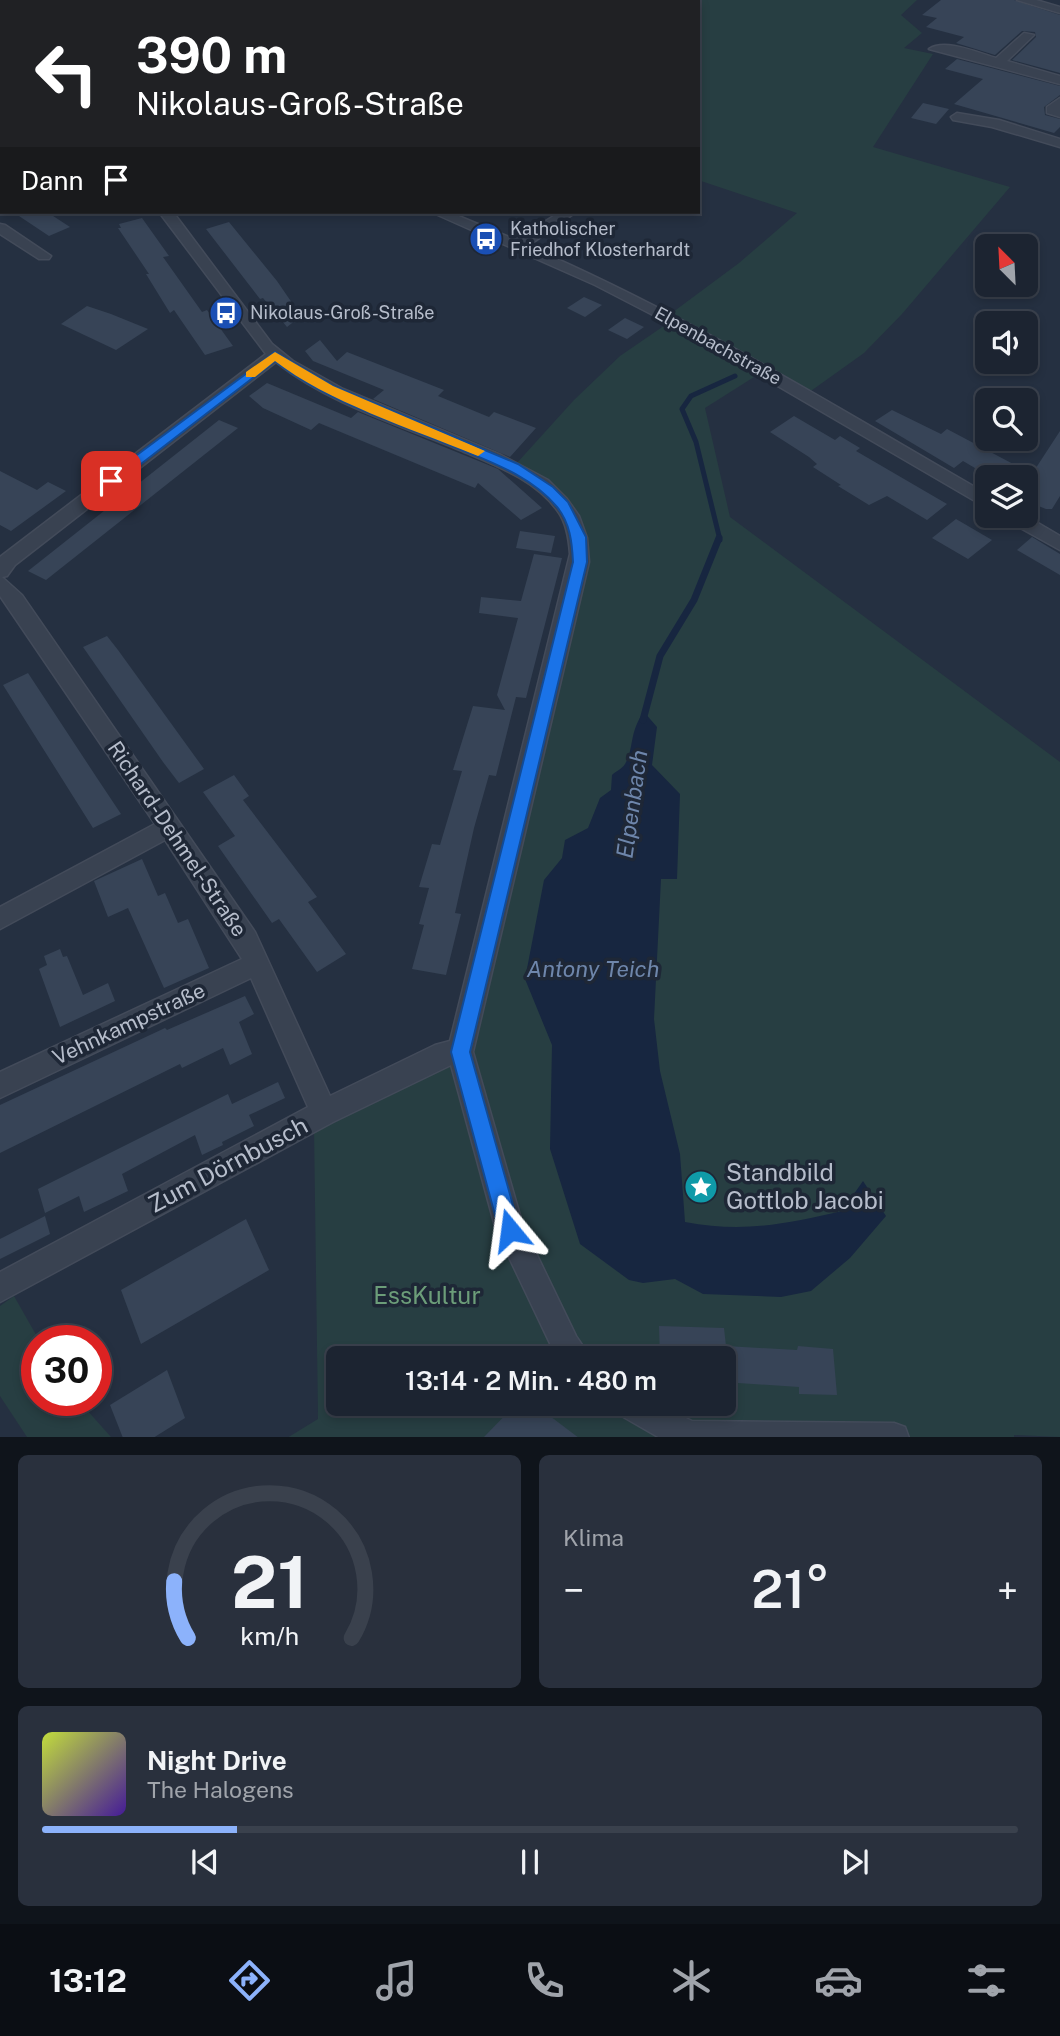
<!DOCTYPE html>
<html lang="de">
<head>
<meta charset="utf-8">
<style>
	:root { --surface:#1c2431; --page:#29303d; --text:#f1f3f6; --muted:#a0a4ab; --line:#3a414d; --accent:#8cb2fb }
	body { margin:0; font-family:"Public Sans",sans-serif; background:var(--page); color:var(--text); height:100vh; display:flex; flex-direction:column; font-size:26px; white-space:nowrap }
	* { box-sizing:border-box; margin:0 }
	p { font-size:23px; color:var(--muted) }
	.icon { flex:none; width:38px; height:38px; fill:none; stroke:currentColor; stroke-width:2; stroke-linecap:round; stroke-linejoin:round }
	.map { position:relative; height:1437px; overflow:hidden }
	.panel { display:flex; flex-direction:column; gap:18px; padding:18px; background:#0f141b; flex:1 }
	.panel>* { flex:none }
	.banner { position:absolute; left:0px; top:0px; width:700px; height:214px; box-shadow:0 4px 10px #0003,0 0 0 2px var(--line); background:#202124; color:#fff; overflow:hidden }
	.needle { width:46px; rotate:336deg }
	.tools { position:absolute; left:975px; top:234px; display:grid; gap:14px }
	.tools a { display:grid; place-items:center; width:63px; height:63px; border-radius:10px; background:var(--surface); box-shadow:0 4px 10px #0003,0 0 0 2px var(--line); font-size:35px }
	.speed { position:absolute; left:21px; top:1325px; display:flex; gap:14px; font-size:35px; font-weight:700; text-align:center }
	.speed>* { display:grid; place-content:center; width:91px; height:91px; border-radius:50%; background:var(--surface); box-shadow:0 4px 10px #0003,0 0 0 2px var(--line); line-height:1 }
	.speed .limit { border:10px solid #d22; background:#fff; color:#111 }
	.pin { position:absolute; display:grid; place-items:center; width:60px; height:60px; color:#fff; margin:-30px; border-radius:14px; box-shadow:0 4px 10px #0006 }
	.me { position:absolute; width:77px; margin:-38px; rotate:344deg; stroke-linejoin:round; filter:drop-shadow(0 0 5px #0008) }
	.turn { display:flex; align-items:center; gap:24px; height:147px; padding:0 21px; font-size:32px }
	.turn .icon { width:91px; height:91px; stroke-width:2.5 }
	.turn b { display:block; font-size:49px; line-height:60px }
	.then { display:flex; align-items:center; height:66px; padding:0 21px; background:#0003; gap:14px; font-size:26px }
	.big { font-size:52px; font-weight:600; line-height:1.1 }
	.panel .card { flex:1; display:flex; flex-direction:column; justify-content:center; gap:10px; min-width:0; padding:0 24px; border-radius:10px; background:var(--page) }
	.panel .dial { align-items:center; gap:0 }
	.dial svg { height:182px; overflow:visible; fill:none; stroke:var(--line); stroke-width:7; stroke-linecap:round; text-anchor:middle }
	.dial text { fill:var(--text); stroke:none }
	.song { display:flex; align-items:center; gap:21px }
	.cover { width:84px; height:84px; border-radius:10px; background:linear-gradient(135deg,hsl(70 70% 55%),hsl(260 70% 35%)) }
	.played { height:7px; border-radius:4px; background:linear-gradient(90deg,var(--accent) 20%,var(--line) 20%) }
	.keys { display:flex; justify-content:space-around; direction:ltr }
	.heat { display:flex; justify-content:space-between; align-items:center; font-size:38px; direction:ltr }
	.panel .tiles { flex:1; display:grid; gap:18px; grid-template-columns:1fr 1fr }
	.card:last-child { grid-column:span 2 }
	.trip { position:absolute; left:326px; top:1346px; width:410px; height:70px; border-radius:10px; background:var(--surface); box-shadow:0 4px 10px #0003,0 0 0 2px var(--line); font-weight:600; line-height:70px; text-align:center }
	.tab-bar { display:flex; height:112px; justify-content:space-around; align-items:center; background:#0b0e14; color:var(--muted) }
	.tab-bar .icon { width:49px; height:49px }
	.tab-bar .active { color:var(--accent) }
	.tab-bar b { font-size:32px; color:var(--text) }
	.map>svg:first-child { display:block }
	.green { fill:#273e42; fill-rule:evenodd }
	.water { fill:#172640 }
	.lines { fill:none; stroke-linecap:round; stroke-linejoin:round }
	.stream-far1 { stroke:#172640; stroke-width:5 }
	.stream { stroke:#172640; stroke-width:7 }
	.building { fill:#374457 }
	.minor-casing { stroke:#434b5a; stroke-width:3 }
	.minor { fill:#394251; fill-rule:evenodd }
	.route { fill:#1a73e8; stroke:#114b97; stroke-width:2 }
	.slow { fill:#f59e0b }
	.labels { text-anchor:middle; stroke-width:7; stroke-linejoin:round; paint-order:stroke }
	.far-poi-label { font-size:18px; fill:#b6bdcb; stroke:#1e2736; text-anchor:start }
	.far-street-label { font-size:18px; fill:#b6bdcb; stroke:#1e2736 }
	.street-label { font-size:21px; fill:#b6bdcb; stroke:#1e2736 }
	.water-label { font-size:23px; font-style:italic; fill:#6e86ab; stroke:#1e2736 }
	.near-street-label { font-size:24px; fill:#b6bdcb; stroke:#1e2736 }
	.near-poi-label { font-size:24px; fill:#b6bdcb; stroke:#1e2736; text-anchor:start }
	.near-park-label { font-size:24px; fill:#6c9d79; stroke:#1e2736 }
</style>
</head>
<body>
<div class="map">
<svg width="1060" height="1438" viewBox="0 0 1060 1438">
	<rect width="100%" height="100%" fill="#253041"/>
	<!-- green -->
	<g class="green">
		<path d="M624 0H917L901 15 922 33 904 48 933 54 873 147 1010 187 902 314 864 353 808 393 669 315 739 263 797 213 698 180V2Z"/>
		<path d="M671 321 762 372 705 408 730 517 1060 762V1437L1014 1435V1438H287L318 1419 314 1128 471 1050 582 535 516 464 574 400 620 356ZM338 1358H723V1404H338Z"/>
		<path d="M14 1296 39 1340H37V1400H78L111 1437H27L0 1396V1306Z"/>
	</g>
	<!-- water -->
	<path class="water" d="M644 712 657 727 652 765 680 794 677 879H661L654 1019 660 1071 680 1154 685 1222C743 1233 786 1224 842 1211L863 1181 886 1216 850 1258 811 1291 781 1297 703 1294 675 1279 643 1283 629 1280 580 1244 550 1149 552 1045 525 979 544 880 562 858 565 840 588 828 600 798 611 790 612 775C615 772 623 768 625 764 634 750 629 731 644 712Z"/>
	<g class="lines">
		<!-- stream-far1 -->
		<path class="stream-far1" d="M720 540 696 442 682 409 691 396 735 376"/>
		<!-- stream -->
		<path class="stream" d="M643 720 660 656 694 600 719 538"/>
	</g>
	<!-- building -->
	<g class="building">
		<path d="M941 0H1014L1060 15V73L1012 60 1036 37 1035 32 1022 31 995 55 956 43 964 37 926 27 937 18 922 15Z"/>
		<path d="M957 59 1060 86V95L1044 107 1045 115 1060 119V127L1054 133 954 104 983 79 945 69Z"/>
		<path d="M923 103 949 109 936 124 911 118Z"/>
		<path d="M13 212H47L70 227 49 236Z"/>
		<path d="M142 218 169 256 163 257 202 312 207 310 233 346 205 355 174 310 170 313 146 274H149L118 228H121L119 224Z"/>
		<path d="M229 222 277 281 301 316 287 327 263 298 260 299 206 229Z"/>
		<path d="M584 297 602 305 585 317 567 308Z"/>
		<path d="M87 306 111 314 148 329 116 350 61 324Z"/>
		<path d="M625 318 644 327 627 339 608 330Z"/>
		<path d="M320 340 337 361 347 352 444 390 438 396 489 417 494 412 536 428 510 457 373 399 384 390 313 361 305 351Z"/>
		<path d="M267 383 351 418 358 412 486 464 498 469 542 508 521 520 478 483 475 488 319 423 311 430 263 408 249 396Z"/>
		<path d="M892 410 941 434 947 429 1015 465 999 478H992L963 461 954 468 875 421Z"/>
		<path d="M794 416 835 440 840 436 860 448 856 451 947 504 927 520 887 496 869 505 838 486 841 485 813 467 817 464 809 457 770 432Z"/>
		<path d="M219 420 238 428 46 580 28 571Z"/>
		<path d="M1060 431V496L1052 509H1046L1026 501V471L1032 474Z"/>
		<path d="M0 471 37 490 48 482 66 491 11 531 0 525Z"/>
		<path d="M956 519 992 540 968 559 932 538Z"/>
		<path d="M520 531 555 536 551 553 516 548Z"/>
		<path d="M1032 537 1060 554V575L1017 550Z"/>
		<path d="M534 554 562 558 526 698 516 697 496 776 489 775 474 828 455 913 461 914 446 975 412 969 424 925 419 924 429 888 419 887 432 844 440 845 462 771 453 770 473 706 505 710 497 695 518 618 479 613 481 597 521 601Z"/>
		<path d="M107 636 118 650 204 769 179 783 163 762 83 647Z"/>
		<path d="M28 673 97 778 121 814 93 828 3 685Z"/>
		<path d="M234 775 249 796 243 800 317 897 308 902 346 954 317 972 279 919 272 923 218 846 235 836 203 792Z"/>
		<path d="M142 859 158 896 165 893 178 923 188 919 209 968 164 988 128 908 108 917 94 881Z"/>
		<path d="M60 949 63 957 67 956 83 995 108 983 115 1001 60 1027 39 969 47 965 44 956Z"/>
		<path d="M245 996 254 1014 239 1022 252 1054 230 1065 223 1048 182 1068 180 1064 0 1153V1105L165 1028 167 1030Z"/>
		<path d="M278 1082 285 1098 249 1115 254 1126 222 1142 223 1145 202 1155 195 1135 122 1174 128 1191 84 1212 79 1196 45 1213 38 1189 228 1094 232 1104Z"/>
		<path d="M45 1216 50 1234 0 1259V1239Z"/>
		<path d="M246 1219 269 1270 141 1344 121 1290Z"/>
		<path d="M659 1326 724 1328 726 1346 797 1350 798 1346 833 1349 837 1395 799 1394V1387L723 1382V1358H660Z"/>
		<path d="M167 1370 185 1418 153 1438H123L110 1405Z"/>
		<path d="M516 1404H534L579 1438H483Z"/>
	</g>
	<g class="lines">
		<defs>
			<g id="minor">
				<path d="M32 0H44L45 2H34Z"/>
				<path d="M136 0H148L135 2Z"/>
				<path d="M217 0H235L236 2H219Z"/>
				<path d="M424 0H436L423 2Z"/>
				<path d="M485 0H501L502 2H487Z"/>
				<path d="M1017 0H1036L1060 7V13Z"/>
				<path d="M1024 33 1034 35 1007 61 1060 76V84L929 49C945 38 978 53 996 58Z"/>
				<path d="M2 80V88L0 89V81Z"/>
				<path d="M1060 98V117L1047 113V107Z"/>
				<path d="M957 113 999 120 1060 139V147L992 127 953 120 951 117Z"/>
				<path d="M159 212H173L272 344 293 361 343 389 501 455 548 480 567 499 579 516 587 538 589 562 473 1052 523 1226 576 1336 591 1358 556 1356 496 1230 451 1065 333 1122 0 1302V1272L308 1107 251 978 0 1098V1072L242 959 165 840 0 929V907L155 824 0 596V557L266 354ZM276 362C329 404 398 424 460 450 495 465 537 480 559 513 567 525 569 540 570 554L450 1041 435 1045 330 1096 255 932 22 595 2 577 7 576 15 565Z"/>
				<path d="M431 212H449L516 240 560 212H576L528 246C688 315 836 407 987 494V508L682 330 595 285Z"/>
				<path d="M0 224 5 225 51 256 49 259H39L0 234Z"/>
				<path d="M1003 516H1026L1060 536V550L1006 520Z"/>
				<path d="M616 1404H657L692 1421 894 1423 905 1427 909 1438H660L620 1415Z"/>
			</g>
		</defs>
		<!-- minor casing -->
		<use href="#minor" class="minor-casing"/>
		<!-- minor -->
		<use href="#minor" class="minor"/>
	</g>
	<!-- route -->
	<path class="route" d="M275 352 333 386 518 464 553 487 568 502 586 537 587 562 470 1052 520 1230 517 1238 510 1241 502 1238 499 1230 451 1052 573 562C572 542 570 523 557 507 533 478 496 464 462 450 403 425 325 401 275 361L115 484H106V478Z"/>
	<!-- slow -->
	<path class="slow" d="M275 352 333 386 485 451 478 456 473 454C412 429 326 401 275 361L255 377H246V372Z"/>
	<!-- icons -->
	<defs>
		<symbol id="bus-disc" viewBox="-11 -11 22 22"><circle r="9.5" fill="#1a4fb4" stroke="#1e2736"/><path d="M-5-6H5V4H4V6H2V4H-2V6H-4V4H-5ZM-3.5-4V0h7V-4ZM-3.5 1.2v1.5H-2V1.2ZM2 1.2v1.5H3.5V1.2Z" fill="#fff"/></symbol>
		<symbol id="sight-disc" viewBox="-11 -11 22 22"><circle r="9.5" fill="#0f9aa8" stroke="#1e2736"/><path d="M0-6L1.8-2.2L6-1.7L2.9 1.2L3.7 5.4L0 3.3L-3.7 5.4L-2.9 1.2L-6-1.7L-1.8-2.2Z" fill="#fff"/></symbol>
	</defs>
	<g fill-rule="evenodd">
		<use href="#bus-disc" x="467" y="220" width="38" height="38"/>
		<use href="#bus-disc" x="207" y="294" width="38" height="38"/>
		<use href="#sight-disc" x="682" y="1168" width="38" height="38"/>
	</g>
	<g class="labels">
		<!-- far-poi labels -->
		<g class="far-poi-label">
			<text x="510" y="235">Katholischer<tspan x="510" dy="21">Friedhof Klosterhardt</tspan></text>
			<text x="250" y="319">Nikolaus-Groß-Straße</text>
		</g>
		<!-- far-street labels -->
		<g class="far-street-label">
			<text transform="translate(718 346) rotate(29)" y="6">Elpenbachstraße</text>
		</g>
		<!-- street labels -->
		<g class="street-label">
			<text transform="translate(177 839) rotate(56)" y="7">Richard-Dehmel-Straße</text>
			<text transform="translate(129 1024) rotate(-25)" y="7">Vehnkampstraße</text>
		</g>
		<!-- water labels -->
		<g class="water-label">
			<text transform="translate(632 804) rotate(-82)" y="8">Elpenbach</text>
			<text x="593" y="977">Antony Teich</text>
		</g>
		<!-- near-street labels -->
		<g class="near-street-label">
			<text transform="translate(228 1165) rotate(-28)" y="8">Zum Dörnbusch</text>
		</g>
		<!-- near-poi labels -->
		<g class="near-poi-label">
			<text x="726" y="1181">Standbild<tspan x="726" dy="28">Gottlob Jacobi</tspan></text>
		</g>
		<!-- near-park labels -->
		<g class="near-park-label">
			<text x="427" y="1304">EssKultur</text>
		</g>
	</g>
</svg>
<div class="tools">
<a><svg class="needle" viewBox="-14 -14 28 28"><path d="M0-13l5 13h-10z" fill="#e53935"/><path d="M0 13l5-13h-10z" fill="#a0a4ab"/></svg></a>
<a><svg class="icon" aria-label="sound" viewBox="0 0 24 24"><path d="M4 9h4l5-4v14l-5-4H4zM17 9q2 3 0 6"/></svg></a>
<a><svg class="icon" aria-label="search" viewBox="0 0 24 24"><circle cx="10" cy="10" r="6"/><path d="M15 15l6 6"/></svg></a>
<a><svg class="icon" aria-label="layers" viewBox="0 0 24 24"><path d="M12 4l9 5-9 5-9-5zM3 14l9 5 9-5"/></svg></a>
</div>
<div class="speed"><div class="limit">30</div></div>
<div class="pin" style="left:111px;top:481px;background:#d93025"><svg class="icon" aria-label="arrive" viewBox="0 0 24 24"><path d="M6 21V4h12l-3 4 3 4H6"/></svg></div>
<svg class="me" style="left:510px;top:1230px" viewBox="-20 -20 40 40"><path d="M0-17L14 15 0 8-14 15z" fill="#1a73e8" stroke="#fff" stroke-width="4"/></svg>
<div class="trip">13:14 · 2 Min. · 480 m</div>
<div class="banner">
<div class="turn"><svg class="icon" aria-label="left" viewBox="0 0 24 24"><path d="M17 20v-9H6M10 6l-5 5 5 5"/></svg><div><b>390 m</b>Nikolaus-Groß-Straße</div></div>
<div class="then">Dann<svg class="icon" aria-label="arrive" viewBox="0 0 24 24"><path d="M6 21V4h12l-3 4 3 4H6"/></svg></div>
</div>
</div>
<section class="panel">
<div class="tiles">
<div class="card dial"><svg viewBox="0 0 100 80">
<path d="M14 69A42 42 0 1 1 86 69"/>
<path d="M14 69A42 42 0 0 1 8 44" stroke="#8cb2fb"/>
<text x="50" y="56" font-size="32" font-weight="700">21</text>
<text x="50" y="72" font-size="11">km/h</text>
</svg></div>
<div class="card"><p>Klima</p>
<div class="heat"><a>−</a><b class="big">21°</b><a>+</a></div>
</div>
<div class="card">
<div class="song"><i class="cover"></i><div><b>Night Drive</b><p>The Halogens</p></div></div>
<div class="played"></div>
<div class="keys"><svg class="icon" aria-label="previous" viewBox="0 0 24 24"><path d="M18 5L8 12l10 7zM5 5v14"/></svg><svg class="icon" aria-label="pause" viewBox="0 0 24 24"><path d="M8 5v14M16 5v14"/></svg><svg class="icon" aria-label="next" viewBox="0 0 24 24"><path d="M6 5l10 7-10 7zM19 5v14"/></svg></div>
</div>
</div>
</section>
<nav class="tab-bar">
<b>13:12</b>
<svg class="icon active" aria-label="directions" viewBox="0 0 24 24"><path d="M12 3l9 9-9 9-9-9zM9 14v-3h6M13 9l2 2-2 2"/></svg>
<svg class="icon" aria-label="music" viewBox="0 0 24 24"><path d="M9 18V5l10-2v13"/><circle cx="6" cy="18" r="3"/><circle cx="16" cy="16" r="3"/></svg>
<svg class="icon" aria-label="phone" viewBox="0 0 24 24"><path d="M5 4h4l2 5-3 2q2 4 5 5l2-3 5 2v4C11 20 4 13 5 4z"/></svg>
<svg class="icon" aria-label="climate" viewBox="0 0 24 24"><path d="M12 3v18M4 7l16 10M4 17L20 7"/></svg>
<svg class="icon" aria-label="car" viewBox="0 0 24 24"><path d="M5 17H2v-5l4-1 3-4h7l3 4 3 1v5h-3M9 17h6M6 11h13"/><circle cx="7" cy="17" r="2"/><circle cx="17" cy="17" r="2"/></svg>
<svg class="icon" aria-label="filters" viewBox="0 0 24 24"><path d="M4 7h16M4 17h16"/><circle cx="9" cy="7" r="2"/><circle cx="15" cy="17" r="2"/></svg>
</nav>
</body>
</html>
